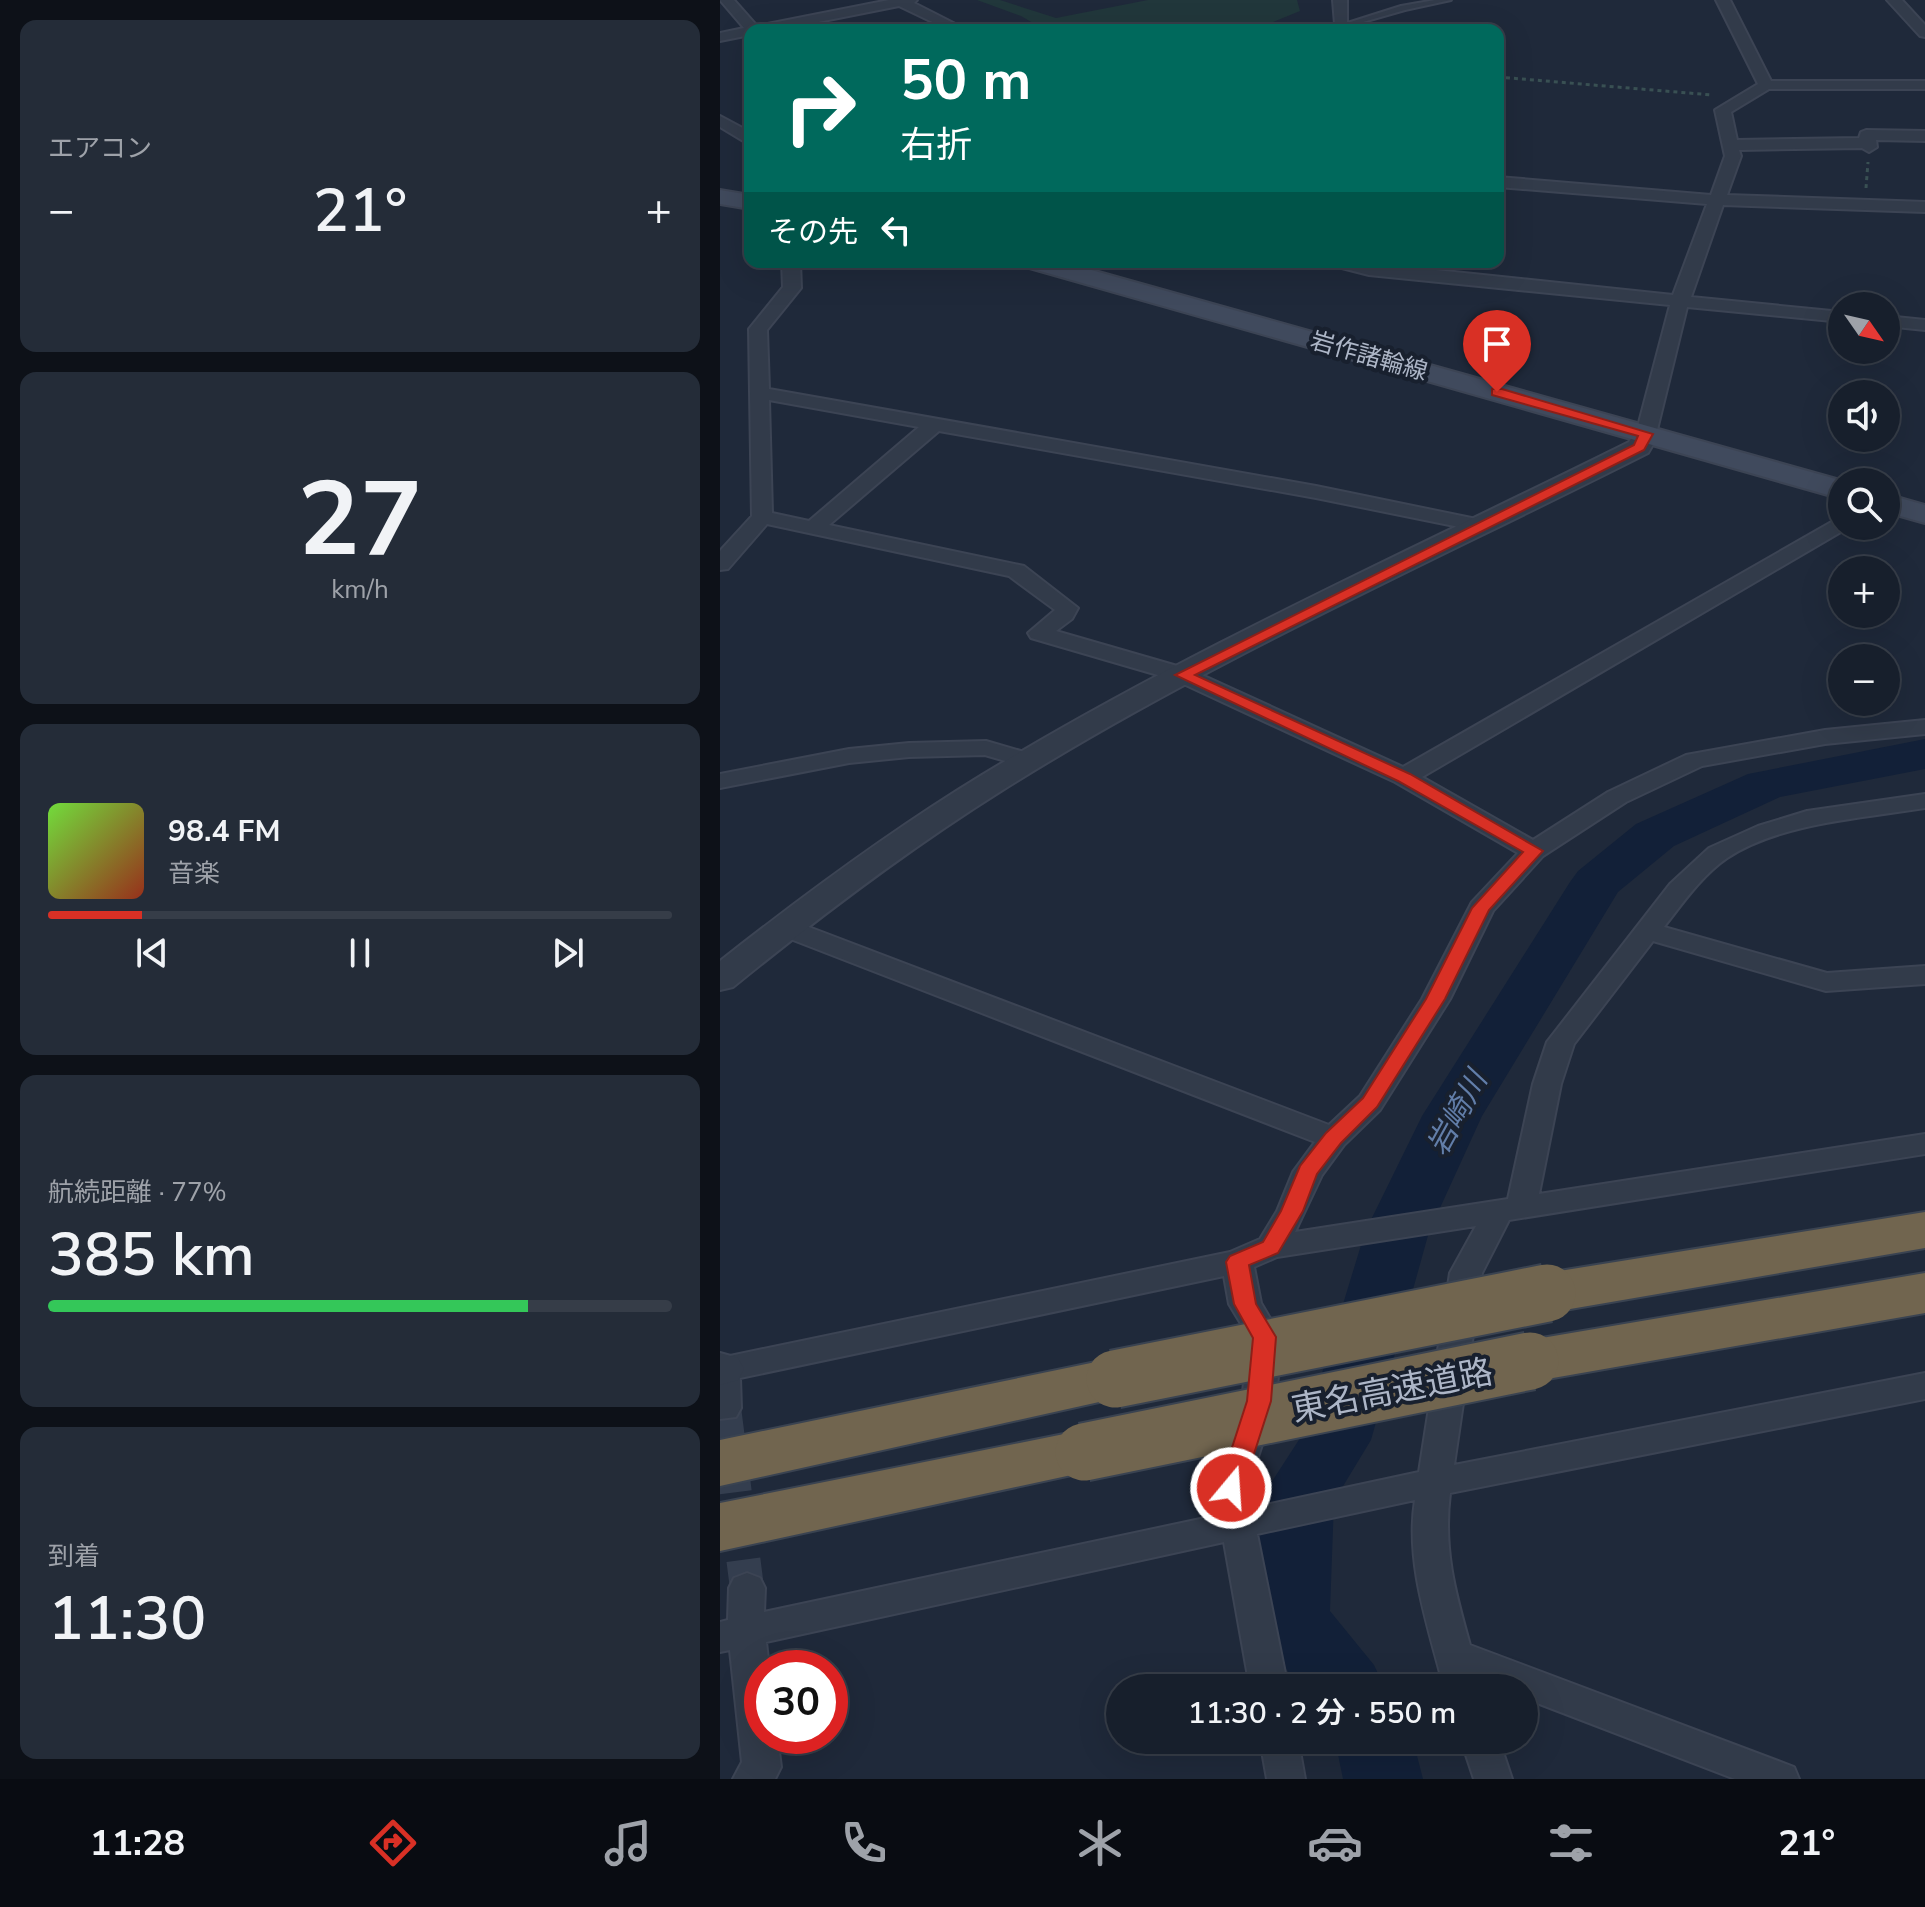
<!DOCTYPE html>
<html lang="ja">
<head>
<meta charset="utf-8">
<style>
	:root { --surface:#171f2c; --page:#242c38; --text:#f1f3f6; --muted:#9ea2a9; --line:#363d48; --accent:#d93025 }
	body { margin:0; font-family:"Nunito Sans","Noto Sans JP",sans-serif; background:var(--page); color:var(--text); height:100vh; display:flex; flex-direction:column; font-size:30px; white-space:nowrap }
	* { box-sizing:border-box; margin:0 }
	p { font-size:26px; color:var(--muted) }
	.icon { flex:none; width:44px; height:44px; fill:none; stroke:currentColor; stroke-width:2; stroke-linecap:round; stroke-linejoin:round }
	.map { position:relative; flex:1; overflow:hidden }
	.side { display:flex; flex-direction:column; gap:20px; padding:20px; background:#0d1118; width:720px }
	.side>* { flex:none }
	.banner { position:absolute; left:24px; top:24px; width:760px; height:244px; border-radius:16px; box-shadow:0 8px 32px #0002,0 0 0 2px var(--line); background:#00695c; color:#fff; overflow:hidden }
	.needle { width:52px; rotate:124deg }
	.fabs { position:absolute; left:1108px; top:292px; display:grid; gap:16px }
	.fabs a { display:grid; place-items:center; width:72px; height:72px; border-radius:50%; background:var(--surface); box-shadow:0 8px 32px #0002,0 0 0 2px var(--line); font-size:40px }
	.speed { position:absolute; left:24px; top:1650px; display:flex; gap:16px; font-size:40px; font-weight:700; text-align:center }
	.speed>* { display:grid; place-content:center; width:104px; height:104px; border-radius:50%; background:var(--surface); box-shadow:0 8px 32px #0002,0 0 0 2px var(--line); line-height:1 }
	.speed .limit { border:12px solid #d22; background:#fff; color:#111 }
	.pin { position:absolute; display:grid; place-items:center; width:68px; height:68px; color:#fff; margin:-82px -34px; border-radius:50% 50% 50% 0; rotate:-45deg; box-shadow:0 0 8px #0007 }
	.pin .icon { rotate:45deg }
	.me { position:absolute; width:88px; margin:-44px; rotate:18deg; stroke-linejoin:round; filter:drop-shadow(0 0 6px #0008) }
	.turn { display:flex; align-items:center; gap:28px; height:168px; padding:0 24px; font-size:36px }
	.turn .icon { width:104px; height:104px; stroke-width:2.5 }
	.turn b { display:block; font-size:56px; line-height:68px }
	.then { display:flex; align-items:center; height:76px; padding:0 24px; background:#0003; gap:16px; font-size:30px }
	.big { font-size:60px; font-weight:600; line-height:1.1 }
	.side .card { flex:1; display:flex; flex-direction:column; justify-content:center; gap:12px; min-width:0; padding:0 28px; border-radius:16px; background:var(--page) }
	.side .dial { align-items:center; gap:0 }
	.dial b { font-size:104px; line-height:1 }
	.song { display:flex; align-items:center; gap:24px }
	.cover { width:96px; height:96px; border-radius:12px; background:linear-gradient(135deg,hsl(100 70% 55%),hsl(10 70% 35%)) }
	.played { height:8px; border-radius:4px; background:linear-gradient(90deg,var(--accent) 15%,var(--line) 15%) }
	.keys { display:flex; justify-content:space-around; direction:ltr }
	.heat { display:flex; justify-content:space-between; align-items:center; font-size:44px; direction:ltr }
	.charge { height:12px; border-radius:6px; background:linear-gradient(90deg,#34c759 77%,var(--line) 0) }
	.trip { position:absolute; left:386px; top:1674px; width:432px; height:80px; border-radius:40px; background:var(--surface); box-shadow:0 8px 32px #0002,0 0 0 2px var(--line); font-weight:600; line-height:80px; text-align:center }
	.dock { display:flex; height:128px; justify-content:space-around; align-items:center; background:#090c12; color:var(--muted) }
	.dock .icon { width:56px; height:56px }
	.dock .selected { color:var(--accent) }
	.dock b { font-size:36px; color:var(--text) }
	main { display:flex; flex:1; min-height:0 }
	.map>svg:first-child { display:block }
	.green { fill:#21373b }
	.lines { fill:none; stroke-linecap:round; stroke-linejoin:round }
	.river { fill:#122038; fill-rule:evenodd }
	.minor-tunnel { stroke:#343e4f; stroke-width:34; stroke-dasharray:34 17; stroke-linecap:butt }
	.service-casing { stroke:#3c4454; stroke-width:4 }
	.minor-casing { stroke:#3c4454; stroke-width:4 }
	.tertiary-casing { stroke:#3c4454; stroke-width:4 }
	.secondary-casing { stroke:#3c4454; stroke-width:4 }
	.motorway-casing { stroke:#3a4351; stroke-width:4 }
	.path { stroke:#395053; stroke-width:3; stroke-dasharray:4 4; stroke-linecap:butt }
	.service { fill:#323b4a; fill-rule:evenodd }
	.minor { fill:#323b4a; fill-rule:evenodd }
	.tertiary { fill:#323b4a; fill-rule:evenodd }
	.secondary { fill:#404a5d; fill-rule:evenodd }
	.motorway { fill:#71654f; fill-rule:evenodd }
	.motorway-bridge-casing { stroke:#3a4351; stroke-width:61; stroke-linecap:butt }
	.motorway-bridge { stroke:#71654f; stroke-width:57 }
	.route { fill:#d93025; stroke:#8d1f18; stroke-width:2 }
	.labels { text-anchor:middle; stroke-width:8; stroke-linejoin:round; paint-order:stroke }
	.far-street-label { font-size:24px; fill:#adb6c7; stroke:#18202e }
	.water-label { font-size:30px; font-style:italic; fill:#627ea9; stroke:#18202e }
	.near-street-label { font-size:34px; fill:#adb6c7; stroke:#18202e }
</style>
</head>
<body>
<main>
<section class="side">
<div class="card"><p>エアコン</p>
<div class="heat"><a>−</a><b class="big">21°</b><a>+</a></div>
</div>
<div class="card dial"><b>27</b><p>km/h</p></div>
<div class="card">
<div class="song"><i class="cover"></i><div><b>98.4 FM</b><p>音楽</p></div></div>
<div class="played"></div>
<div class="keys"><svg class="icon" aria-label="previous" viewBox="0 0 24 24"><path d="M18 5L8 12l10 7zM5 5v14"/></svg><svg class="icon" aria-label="pause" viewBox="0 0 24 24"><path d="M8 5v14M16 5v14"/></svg><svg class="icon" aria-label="next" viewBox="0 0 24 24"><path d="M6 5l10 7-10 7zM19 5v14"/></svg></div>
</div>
<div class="card"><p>航続距離 · 77%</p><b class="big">385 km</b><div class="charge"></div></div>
<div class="card"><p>到着</p><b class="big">11:30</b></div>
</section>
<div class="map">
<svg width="1205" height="1779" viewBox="0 0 1205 1779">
	<rect width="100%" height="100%" fill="#1f293a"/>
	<!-- green -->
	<path class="green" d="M257 0H280L336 18 428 0H577L580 11 533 30H519L498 22 465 25 437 22 385 30H325L301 16Z"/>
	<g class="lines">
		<!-- river -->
		<g class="river">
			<path d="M1205 739V769L1060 797 954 846 898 892 762 1116 709 1232 651 1440 614 1501 610 1611 654 1665 665 1688H581L545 1642 534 1620 542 1497 584 1432 645 1232 702 1116 850 882 858 871 916 824 1028 774Z"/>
			<path d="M615 1740H693L703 1779H623Z"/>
		</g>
		<!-- minor-tunnel -->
		<path class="minor-tunnel" d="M4 1408 27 1588"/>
		<defs>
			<path id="service" d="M715 0H731L685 10 622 28 618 26 681 6Z"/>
			<g id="minor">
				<path d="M0 0H14L37 26 169 0H197L194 3 247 30H229L179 6 58 30H30V35L0 41V33L24 28Z"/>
				<path d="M613 0H627V29L604 30 615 24Z"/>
				<path d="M996 0H1010L1051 81H1205V89H1049L1011 112 1017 140 1139 138 1141 132 1146 130 1205 131V141L1156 140 1157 147 1149 152 1142 148 1019 150 1021 156 1007 195 1205 202V212L1003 205 971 297 1122 312V322L967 307 936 434 926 440 916 434 950 305 649 275 614 266 611 262H639L953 295 987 204 778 187V177L991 195 1005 156 995 110 1038 84Z"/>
				<path d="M1167 0H1182L1205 25V37L1200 36Z"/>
				<path d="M0 116 30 132V145L0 127Z"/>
				<path d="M62 262H80L81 288 47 330 49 389 596 486 771 522 774 526 764 532 596 498 219 431 109 525 304 566 358 608 352 619 336 631 471 670 683 767 1115 520 1122 518V526H1131L702 777 813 840 888 792 966 755 1105 730 1205 720V734L1105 744 982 766 906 802 823 856 773 911 730 999 660 1110 624 1145 602 1175 575 1232 788 1199 813 1084 827 1042 950 884 989 848 1038 826 1087 811 1205 794V808C1144 818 1059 823 1007 858 982 875 962 904 944 927L1107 973 1205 966V984L1106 991 933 941 854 1044 841 1084 819 1194 1205 1134V1154L789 1220 762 1273 734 1465 1205 1373V1399L730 1493C723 1549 735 1592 750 1645L1074 1767 1079 1779H1015L804 1698V1688H778L760 1681 762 1688H724C709 1628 685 1564 695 1500L537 1534 568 1688H530L504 1542 46 1642 49 1668H42V1736H57L61 1767 55 1779H13L22 1762 10 1650 0 1652V1622L8 1620 9 1588 14 1578 27 1573 40 1578 45 1588 44 1612 499 1515 494 1488 522 1401 529 1337 509 1304 504 1276 20 1378 21 1408 16 1417 0 1419V1358L510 1252 540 1239 557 1211 573 1172 595 1142 55 933 51 927 55 921H73L609 1125 640 1096 702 999 752 902 798 853 675 782 455 680 311 638 308 633 335 610 289 576 47 524 8 569 0 570V551L32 516 29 329 63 287ZM49 400 199 427 89 521 52 513ZM756 1226 730 1273 699 1472 532 1508 528 1488 556 1401 561 1337 541 1303 534 1267 557 1257Z"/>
				<path d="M1166 316 1205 320V330L1166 326Z"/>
				<path d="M266 741 318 756 321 761 318 766 309 768 265 755 189 757 129 763 0 788V774L129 749 189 743Z"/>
				<path d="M540 1740H578L585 1779H547Z"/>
				<path d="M741 1740H779L792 1779H754Z"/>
			</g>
			<g id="tertiary">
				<path d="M926 426 935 429 939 434 928 453C712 562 486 662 281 791 187 850 99 917 13 987L0 990V961C84 895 170 831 262 775 469 649 692 550 909 442L917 429Z"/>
				<path d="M0 1353 18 1358 24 1369 18 1380 0 1385Z"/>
			</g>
			<g id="secondary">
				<path d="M0 190 30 195V209L0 204Z"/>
				<path d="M302 262H343L1127 482H1122V499L306 267Z"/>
				<path d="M1166 494 1205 505V523L1166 512Z"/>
			</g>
			<g id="motorway">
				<path d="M1205 1212V1248L827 1313 808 1307 800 1293 808 1279 827 1273Z"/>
				<path d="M1205 1273V1313L810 1382 791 1376 782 1361 791 1346 810 1340Z"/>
				<path d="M395 1358 415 1364 423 1379 415 1394 0 1486V1440Z"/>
				<path d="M364 1430 384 1436 393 1452 384 1468 0 1551V1503Z"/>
			</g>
		</defs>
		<!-- service casing -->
		<use href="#service" class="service-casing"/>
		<!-- minor casing -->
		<use href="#minor" class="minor-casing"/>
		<!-- tertiary casing -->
		<use href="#tertiary" class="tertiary-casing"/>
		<!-- secondary casing -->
		<use href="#secondary" class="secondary-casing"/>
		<!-- motorway casing -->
		<use href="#motorway" class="motorway-casing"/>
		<!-- path -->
		<g class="path">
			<path d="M778 77 992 95"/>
			<path d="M1146 188 1148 162"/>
		</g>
		<!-- service -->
		<use href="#service" class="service"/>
		<!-- minor -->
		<use href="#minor" class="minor"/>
		<!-- tertiary -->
		<use href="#tertiary" class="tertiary"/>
		<!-- secondary -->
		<use href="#secondary" class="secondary"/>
		<!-- motorway -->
		<use href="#motorway" class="motorway"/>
		<defs>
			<g id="motorway-bridge">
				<path d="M395 1379 827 1293"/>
				<path d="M364 1452 810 1361"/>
			</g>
		</defs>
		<!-- motorway-bridge casing -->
		<use href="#motorway-bridge" class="motorway-bridge-casing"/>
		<!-- motorway-bridge -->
		<use href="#motorway-bridge" class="motorway-bridge"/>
	</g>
	<!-- route -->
	<path class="route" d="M772 389H782L933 434 924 450 475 675 690 774 823 851 769 910 725 999 657 1107 621 1143 597 1174 583 1211 558 1253 529 1265 536 1304 556 1337 551 1401 523 1488 520 1495 511 1497 503 1495 499 1488 527 1401 533 1338 514 1304 506 1262 510 1256 543 1242 561 1211 580 1166 606 1133 643 1098 706 999 752 908 803 852 678 781 455 675 914 445 918 436 772 395Z"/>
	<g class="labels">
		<!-- far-street labels -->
		<g class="far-street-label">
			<text transform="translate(649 356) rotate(16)" y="8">岩作諸輪線</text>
		</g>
		<!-- water labels -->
		<g class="water-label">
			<text transform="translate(737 1113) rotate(-61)" y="10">岩崎川</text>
		</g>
		<!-- near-street labels -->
		<g class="near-street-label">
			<text transform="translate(672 1390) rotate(-11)" y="12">東名高速道路</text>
		</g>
	</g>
</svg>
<div class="fabs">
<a><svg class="needle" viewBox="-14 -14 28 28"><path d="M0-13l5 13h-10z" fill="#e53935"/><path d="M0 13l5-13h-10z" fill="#9ea2a9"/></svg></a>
<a><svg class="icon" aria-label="sound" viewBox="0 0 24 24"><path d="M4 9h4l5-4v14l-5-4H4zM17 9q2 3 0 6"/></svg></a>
<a><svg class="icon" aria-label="search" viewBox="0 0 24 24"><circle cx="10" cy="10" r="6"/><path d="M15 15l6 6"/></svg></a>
<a>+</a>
<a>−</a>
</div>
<div class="speed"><div class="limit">30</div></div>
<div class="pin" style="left:777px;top:392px;background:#d93025"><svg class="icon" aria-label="arrive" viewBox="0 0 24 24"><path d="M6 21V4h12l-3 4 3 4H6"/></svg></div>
<svg class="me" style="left:511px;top:1488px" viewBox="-20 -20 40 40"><circle r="17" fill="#d93025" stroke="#fff" stroke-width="3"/><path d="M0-11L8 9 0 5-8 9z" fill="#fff"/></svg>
<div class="trip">11:30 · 2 分 · 550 m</div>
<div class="banner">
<div class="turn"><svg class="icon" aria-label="right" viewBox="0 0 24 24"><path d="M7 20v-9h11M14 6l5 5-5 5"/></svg><div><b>50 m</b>右折</div></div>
<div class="then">その先<svg class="icon" aria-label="left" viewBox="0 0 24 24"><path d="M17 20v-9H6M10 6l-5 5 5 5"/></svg></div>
</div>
</div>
</main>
<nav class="dock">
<b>11:28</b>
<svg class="icon selected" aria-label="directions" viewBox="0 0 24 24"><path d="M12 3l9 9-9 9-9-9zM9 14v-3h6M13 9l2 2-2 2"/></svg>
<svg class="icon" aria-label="music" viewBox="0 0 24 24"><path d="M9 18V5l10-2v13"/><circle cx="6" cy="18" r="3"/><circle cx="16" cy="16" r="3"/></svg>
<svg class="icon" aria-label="phone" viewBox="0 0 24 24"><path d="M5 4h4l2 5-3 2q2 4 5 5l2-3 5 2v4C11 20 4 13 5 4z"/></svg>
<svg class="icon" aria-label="climate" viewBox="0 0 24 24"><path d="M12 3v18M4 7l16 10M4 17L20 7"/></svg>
<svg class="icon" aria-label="car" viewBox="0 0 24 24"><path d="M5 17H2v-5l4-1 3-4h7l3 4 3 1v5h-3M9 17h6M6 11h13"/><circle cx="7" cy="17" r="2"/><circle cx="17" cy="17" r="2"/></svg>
<svg class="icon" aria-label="filters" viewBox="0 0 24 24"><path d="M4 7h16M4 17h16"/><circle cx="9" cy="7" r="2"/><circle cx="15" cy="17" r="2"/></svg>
<b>21°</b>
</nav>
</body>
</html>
